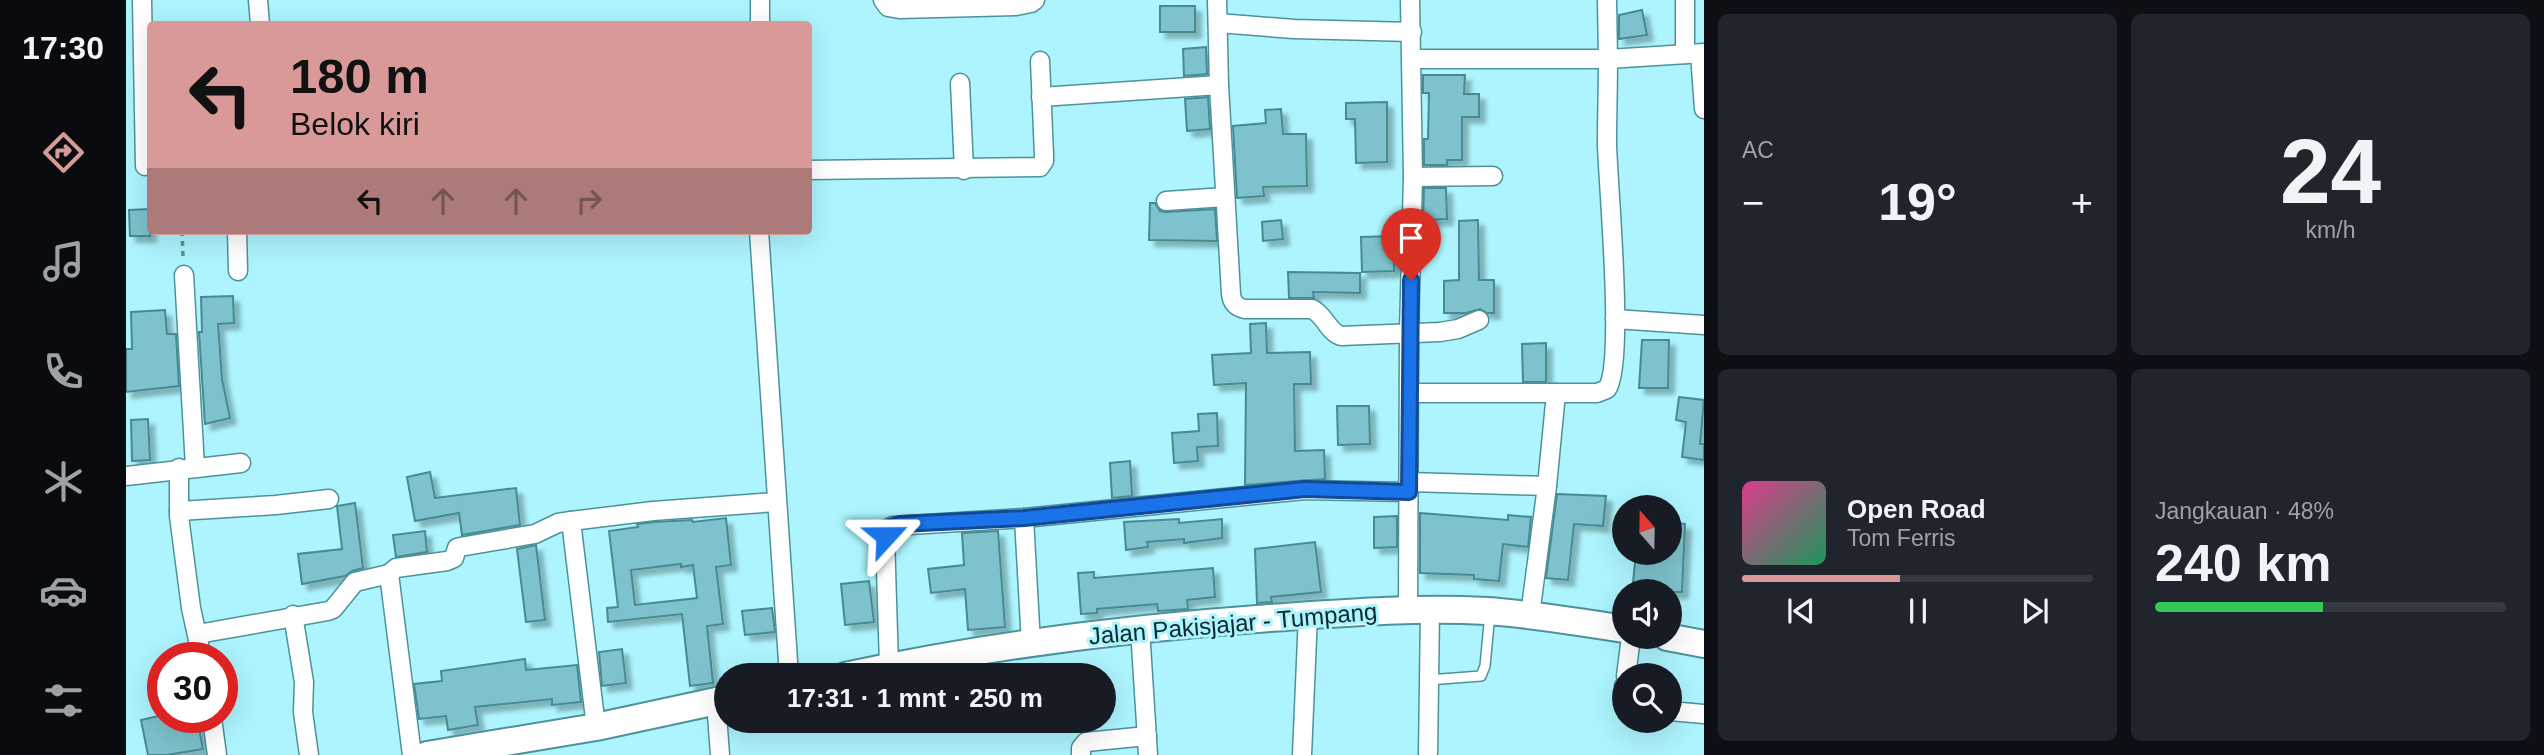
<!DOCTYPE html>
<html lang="id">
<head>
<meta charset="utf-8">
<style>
	:root { --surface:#171b24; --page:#20242c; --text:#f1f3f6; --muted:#9ea1a6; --line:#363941; --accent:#d89998 }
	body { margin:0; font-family:Helvetica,sans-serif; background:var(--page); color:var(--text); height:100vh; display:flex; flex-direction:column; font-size:26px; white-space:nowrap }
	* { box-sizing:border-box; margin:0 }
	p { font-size:23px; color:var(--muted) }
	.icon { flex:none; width:38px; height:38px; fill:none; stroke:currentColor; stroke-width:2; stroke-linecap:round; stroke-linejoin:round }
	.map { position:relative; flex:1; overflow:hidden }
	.panel { display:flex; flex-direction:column; gap:14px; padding:14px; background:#0d0f14; width:840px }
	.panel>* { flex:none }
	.banner { position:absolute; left:21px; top:21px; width:665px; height:214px; border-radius:7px; box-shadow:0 7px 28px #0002; background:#d89998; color:#111; overflow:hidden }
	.needle { width:46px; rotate:340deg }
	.controls { position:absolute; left:1486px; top:495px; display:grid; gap:14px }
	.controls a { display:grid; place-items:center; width:70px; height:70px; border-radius:50%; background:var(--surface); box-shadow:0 7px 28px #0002; font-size:35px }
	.speed { position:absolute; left:21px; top:642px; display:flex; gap:14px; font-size:35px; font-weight:700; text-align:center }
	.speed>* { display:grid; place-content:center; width:91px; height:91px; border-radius:50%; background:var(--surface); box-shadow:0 7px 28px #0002; line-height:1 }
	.speed .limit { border:10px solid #d22; background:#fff; color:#111 }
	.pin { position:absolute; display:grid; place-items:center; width:60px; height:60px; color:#fff; margin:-72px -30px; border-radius:50% 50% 50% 0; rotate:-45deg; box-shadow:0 0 7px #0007 }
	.pin .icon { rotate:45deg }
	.me { position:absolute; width:77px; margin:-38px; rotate:66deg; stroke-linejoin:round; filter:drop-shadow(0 0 5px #0008) }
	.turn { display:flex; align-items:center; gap:24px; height:147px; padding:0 28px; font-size:32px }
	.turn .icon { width:91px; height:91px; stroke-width:2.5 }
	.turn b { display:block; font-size:49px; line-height:60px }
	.lanes { display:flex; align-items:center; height:66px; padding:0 28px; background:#0003; justify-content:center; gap:35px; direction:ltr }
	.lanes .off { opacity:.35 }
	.big { font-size:52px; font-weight:800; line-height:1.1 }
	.panel .widget { flex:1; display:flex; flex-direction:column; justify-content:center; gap:10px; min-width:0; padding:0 24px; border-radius:10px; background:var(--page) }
	.panel .dial { align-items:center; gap:0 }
	.dial b { font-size:91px; line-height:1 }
	.song { display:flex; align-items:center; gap:21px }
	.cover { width:84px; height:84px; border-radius:10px; background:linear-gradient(135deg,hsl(330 70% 55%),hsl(150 70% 35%)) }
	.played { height:7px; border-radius:4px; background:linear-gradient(90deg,var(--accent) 45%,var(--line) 45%) }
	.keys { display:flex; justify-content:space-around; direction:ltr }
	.heat { display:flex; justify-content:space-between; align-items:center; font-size:38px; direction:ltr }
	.charge { height:10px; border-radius:5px; background:linear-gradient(90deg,#34c759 48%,var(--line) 0) }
	.panel .tiles { flex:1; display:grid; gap:14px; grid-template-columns:repeat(2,1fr) }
	.trip { position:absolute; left:588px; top:663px; width:402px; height:70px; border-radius:35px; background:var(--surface); box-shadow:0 7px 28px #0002; font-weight:800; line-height:70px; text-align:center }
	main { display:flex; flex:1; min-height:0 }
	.tab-bar { display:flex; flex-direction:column; width:126px; justify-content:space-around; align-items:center; background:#090b0e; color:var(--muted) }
	.tab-bar .icon { width:49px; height:49px }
	.tab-bar .active { color:var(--accent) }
	.tab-bar b { font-size:32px; color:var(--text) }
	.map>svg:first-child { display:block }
	.building { fill:#7dc2cc; stroke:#468a94; stroke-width:2; fill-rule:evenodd; filter:url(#shadow) }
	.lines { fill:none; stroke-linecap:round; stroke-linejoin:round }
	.service-casing { stroke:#4d929b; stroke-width:12 }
	.minor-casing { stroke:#4d929b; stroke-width:21 }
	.primary-casing { stroke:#4d929b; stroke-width:30 }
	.path { stroke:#5d9097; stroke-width:3.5; stroke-dasharray:5 5; stroke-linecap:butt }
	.service { stroke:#fff; stroke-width:9 }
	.minor { stroke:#fff; stroke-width:18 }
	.primary { stroke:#fff; stroke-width:26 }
	.route-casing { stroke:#114b97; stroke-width:18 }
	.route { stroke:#1a73e8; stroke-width:12 }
	.labels { text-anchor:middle; stroke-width:6; stroke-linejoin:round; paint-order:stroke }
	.street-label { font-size:24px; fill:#0d2b2f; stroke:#adf4fe }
</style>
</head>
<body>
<main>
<nav class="tab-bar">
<b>17:30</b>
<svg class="icon active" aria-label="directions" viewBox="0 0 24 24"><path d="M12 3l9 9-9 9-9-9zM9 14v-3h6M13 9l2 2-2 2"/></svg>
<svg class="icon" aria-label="music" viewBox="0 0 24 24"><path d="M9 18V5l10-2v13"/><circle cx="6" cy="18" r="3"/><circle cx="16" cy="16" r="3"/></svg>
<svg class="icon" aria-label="phone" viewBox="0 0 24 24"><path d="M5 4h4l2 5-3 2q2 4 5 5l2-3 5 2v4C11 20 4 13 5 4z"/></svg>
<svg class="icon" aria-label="climate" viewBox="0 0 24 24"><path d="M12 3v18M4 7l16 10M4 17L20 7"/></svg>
<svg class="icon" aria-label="car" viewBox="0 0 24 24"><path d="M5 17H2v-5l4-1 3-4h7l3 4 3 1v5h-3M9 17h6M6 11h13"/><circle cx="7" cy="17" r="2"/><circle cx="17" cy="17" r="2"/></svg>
<svg class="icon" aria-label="filters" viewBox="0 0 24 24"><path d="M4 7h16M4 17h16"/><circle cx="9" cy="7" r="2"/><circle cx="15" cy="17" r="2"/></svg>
</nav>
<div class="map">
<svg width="1578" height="755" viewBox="0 0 1578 755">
	<defs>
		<filter id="shadow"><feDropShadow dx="6" dy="6" stdDeviation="2" flood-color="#0004"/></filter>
	</defs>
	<rect width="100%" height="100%" fill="#adf4fe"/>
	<!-- building -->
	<g class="building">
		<rect x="1034" y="6" width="35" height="26"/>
		<path d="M1516 10 1521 35 1493 39V15Z"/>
		<path d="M1080 47 1081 74 1058 76 1057 49Z"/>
		<path d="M1297 75H1339L1338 94H1353V117H1336V160H1321V165H1298V139H1302L1303 93H1297Z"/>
		<path d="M1082 97 1084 129 1061 131 1059 99Z"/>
		<path d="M1261 102V162L1230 163 1229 119H1220V103Z"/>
		<path d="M1155 109 1157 134H1180L1181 186 1137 187 1138 196 1111 198 1107 126 1140 123 1139 110Z"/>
		<path d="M1298 188H1320L1321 219 1297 220Z"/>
		<path d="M1024 203H1029L1034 211 1040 212 1089 209 1091 241 1023 240Z"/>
		<path d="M24 209V236H4L3 210Z"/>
		<path d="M1155 220 1157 239 1137 241 1136 222Z"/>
		<path d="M1352 220 1353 280H1368V313H1361L1354 309 1340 313H1318V281L1333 280V221Z"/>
		<path d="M1266 236V248H1274L1273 264H1268V271L1236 272 1235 237Z"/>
		<path d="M1162 272 1234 273V293L1187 292 1188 298H1163Z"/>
		<path d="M107 296 108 323 92 324 96 379 104 418 79 424 73 332H76L75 297Z"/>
		<path d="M39 310 41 334H50L53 386 0 392V349H6L5 312Z"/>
		<path d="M1140 323 1141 353 1184 352 1185 384H1168L1169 451 1198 450 1199 479 1119 485 1120 383 1088 385 1086 355 1125 353 1124 324Z"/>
		<path d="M1516 340H1543L1542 388H1513Z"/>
		<path d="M1420 343V382H1397L1396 344Z"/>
		<path d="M1553 397 1578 400 1574 444H1578V460L1556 457 1560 422 1550 420Z"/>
		<path d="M1211 406H1243L1244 444 1212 445Z"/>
		<path d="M1091 413 1092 446 1071 447 1072 461 1048 463 1046 433 1073 431 1072 414Z"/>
		<path d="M22 419 24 460 6 461 5 420Z"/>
		<path d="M1004 461 1006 496 986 498 984 463Z"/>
		<path d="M304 472 309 498 390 488 394 525 336 535 333 513 289 521 281 477Z"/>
		<path d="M1431 494 1480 496 1477 526 1448 524 1442 580 1420 578Z"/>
		<path d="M229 503 237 568 226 571 219 576 176 584 172 554 216 549 211 506Z"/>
		<path d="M1294 513 1382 520V515L1405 517 1402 547 1377 544 1373 581 1348 579V575L1294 573Z"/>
		<path d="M1271 516V547L1248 548V517Z"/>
		<path d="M600 518 605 565 590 567 597 624 581 626 587 683 564 686 556 614 482 622 481 608 492 607 483 531 512 527 511 524 528 522 566 520 567 522ZM555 564V567L567 565 571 598 509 605 505 570Z"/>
		<path d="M1053 519V523L1096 519V538L1058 543V539L1021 542 1022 547 1000 550 998 522Z"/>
		<path d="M1544 523 1559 524 1556 592H1506L1510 553H1544Z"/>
		<path d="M299 531 301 552 270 557 267 535Z"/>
		<path d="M872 531 879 627 842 630 839 589 805 593 802 569 838 565 836 533Z"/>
		<path d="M1189 542 1195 592 1145 597 1146 602 1131 603 1129 549Z"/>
		<path d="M410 545 419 620 400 622 391 549Z"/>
		<path d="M1087 568 1089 597 1061 600 1062 609 1032 611 1031 604 971 609V613L955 614 952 573 968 572V578Z"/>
		<path d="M743 581 748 622 719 625 715 584Z"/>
		<path d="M646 608 649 632 619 635 616 611Z"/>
		<path d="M496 649 500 683 476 686 473 652Z"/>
		<path d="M399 659 400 670 451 665 455 702 426 705V699L349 707 352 725 322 730 320 716 293 719 288 684 316 681 315 671Z"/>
		<path d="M37 715V718H71L77 749 41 755H22L15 720Z"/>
	</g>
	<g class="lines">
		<defs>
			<path id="service" d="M1302 680 1355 676 1359 666 1364 613"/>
			<g id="minor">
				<path d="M16 0 19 166"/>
				<path d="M132 0 134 24"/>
				<path d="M757 0 762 7 773 9 890 6 905 3 909 0"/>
				<path d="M1091 0 1093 85 1105 294C1106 303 1110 307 1119 309H1186C1199 315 1202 332 1215 336L1314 332 1332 329 1353 320"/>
				<path d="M1092 23 1168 29 1286 32"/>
				<path d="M634 24V0"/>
				<path d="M1559 54V0"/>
				<path d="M1574 54 1578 109"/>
				<path d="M1286 59H1482L1481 0"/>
				<path d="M834 83 838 170"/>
				<path d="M915 97 1093 85"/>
				<path d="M682 170 914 167 918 161V155L914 61"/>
				<path d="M1287 177 1367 176"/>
				<path d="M1040 201 1099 197"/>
				<path d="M111 231 112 271"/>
				<path d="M633 231 663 676"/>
				<path d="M58 275 69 467"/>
				<path d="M1489 319 1578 325"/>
				<path d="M1284 393H1471L1481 389C1499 363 1482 186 1481 144 1481 116 1482 87 1482 59L1578 53"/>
				<path d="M53 468V516L65 608 76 658"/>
				<path d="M0 476 115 463"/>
				<path d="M1283 482 1421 486"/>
				<path d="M53 511 150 505 203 499"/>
				<path d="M898 518 905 644"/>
				<path d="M445 521 470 727"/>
				<path d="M263 574 286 755"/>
				<path d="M1282 610 1283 332 1287 177 1284 0"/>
				<path d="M167 615 178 682 177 712 183 755"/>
				<path d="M1404 615 1421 486 1430 393"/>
				<path d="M1014 629 1022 755"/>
				<path d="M72 634 202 611 207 609 229 582 263 574 270 568 321 561 328 558 331 548 334 547 409 534 432 523 445 521 527 511 650 502"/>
				<path d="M763 666 759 536 761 529 767 526 898 518 1179 490 1283 492"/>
				<path d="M1500 676 1505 637"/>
				<path d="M1498 686V695"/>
				<path d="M590 701 594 755"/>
				<path d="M1544 711 1578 714"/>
				<path d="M86 718 91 755"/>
				<path d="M955 755V748L960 742 1021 736"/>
				<path d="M1176 755 1182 615"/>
				<path d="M1302 755 1304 609"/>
			</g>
			<g id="primary">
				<path d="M1541 637 1578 644"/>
				<path d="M719 676C859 646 1001 628 1144 618 1216 613 1289 607 1361 611 1407 614 1453 622 1498 629"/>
				<path d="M301 755 470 727 600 699"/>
			</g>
		</defs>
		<!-- service casing -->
		<use href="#service" class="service-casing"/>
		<!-- minor casing -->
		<use href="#minor" class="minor-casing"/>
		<!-- primary casing -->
		<use href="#primary" class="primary-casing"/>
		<!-- path -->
		<path class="path" d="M56 231 57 257"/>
		<!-- service -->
		<use href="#service" class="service"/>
		<!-- minor -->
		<use href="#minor" class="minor"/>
		<!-- primary -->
		<use href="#primary" class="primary"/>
	</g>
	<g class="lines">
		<defs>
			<path id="route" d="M760 536 761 528 774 524 898 518 1179 489 1283 492 1285 280"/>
		</defs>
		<!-- route casing -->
		<use href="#route" class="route-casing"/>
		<!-- route -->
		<use href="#route" class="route"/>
	</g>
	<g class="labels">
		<!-- street labels -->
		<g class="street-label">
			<text transform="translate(1107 624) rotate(-5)" y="8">Jalan Pakisjajar - Tumpang</text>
		</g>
	</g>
</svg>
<div class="controls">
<a><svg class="needle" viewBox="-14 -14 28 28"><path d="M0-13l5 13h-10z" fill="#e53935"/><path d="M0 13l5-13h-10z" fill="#9ea1a6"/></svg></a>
<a><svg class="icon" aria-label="sound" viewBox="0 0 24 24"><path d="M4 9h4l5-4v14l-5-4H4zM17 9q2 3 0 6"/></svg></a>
<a><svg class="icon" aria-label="search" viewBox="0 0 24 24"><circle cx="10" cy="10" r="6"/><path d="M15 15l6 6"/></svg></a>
</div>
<div class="speed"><div class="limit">30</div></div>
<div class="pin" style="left:1285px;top:280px;background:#d93025"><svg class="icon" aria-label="arrive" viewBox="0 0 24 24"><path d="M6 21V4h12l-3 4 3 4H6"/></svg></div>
<svg class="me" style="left:760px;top:536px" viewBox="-20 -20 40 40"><path d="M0-17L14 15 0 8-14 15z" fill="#1a73e8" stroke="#fff" stroke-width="4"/></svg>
<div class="trip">17:31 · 1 mnt · 250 m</div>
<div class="banner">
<div class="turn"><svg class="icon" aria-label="left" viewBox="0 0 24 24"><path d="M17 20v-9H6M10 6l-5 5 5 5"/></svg><div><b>180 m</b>Belok kiri</div></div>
<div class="lanes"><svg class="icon" aria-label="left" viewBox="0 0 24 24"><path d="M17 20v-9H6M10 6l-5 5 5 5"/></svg><svg class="icon off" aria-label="ahead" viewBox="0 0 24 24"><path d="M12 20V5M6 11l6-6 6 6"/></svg><svg class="icon off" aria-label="ahead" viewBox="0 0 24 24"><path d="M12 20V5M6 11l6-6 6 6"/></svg><svg class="icon off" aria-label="right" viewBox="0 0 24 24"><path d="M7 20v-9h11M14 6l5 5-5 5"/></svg></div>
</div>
</div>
<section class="panel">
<div class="tiles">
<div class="widget"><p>AC</p>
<div class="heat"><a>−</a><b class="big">19°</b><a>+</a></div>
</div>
<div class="widget dial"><b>24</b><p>km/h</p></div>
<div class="widget">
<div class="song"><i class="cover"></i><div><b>Open Road</b><p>Tom Ferris</p></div></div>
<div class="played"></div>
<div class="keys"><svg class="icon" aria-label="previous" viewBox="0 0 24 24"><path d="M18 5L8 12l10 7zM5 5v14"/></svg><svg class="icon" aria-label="pause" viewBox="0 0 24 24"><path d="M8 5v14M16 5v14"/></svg><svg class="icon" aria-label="next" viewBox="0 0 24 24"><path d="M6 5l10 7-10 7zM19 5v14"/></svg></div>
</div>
<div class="widget"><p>Jangkauan · 48%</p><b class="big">240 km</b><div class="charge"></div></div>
</div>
</section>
</main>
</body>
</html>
